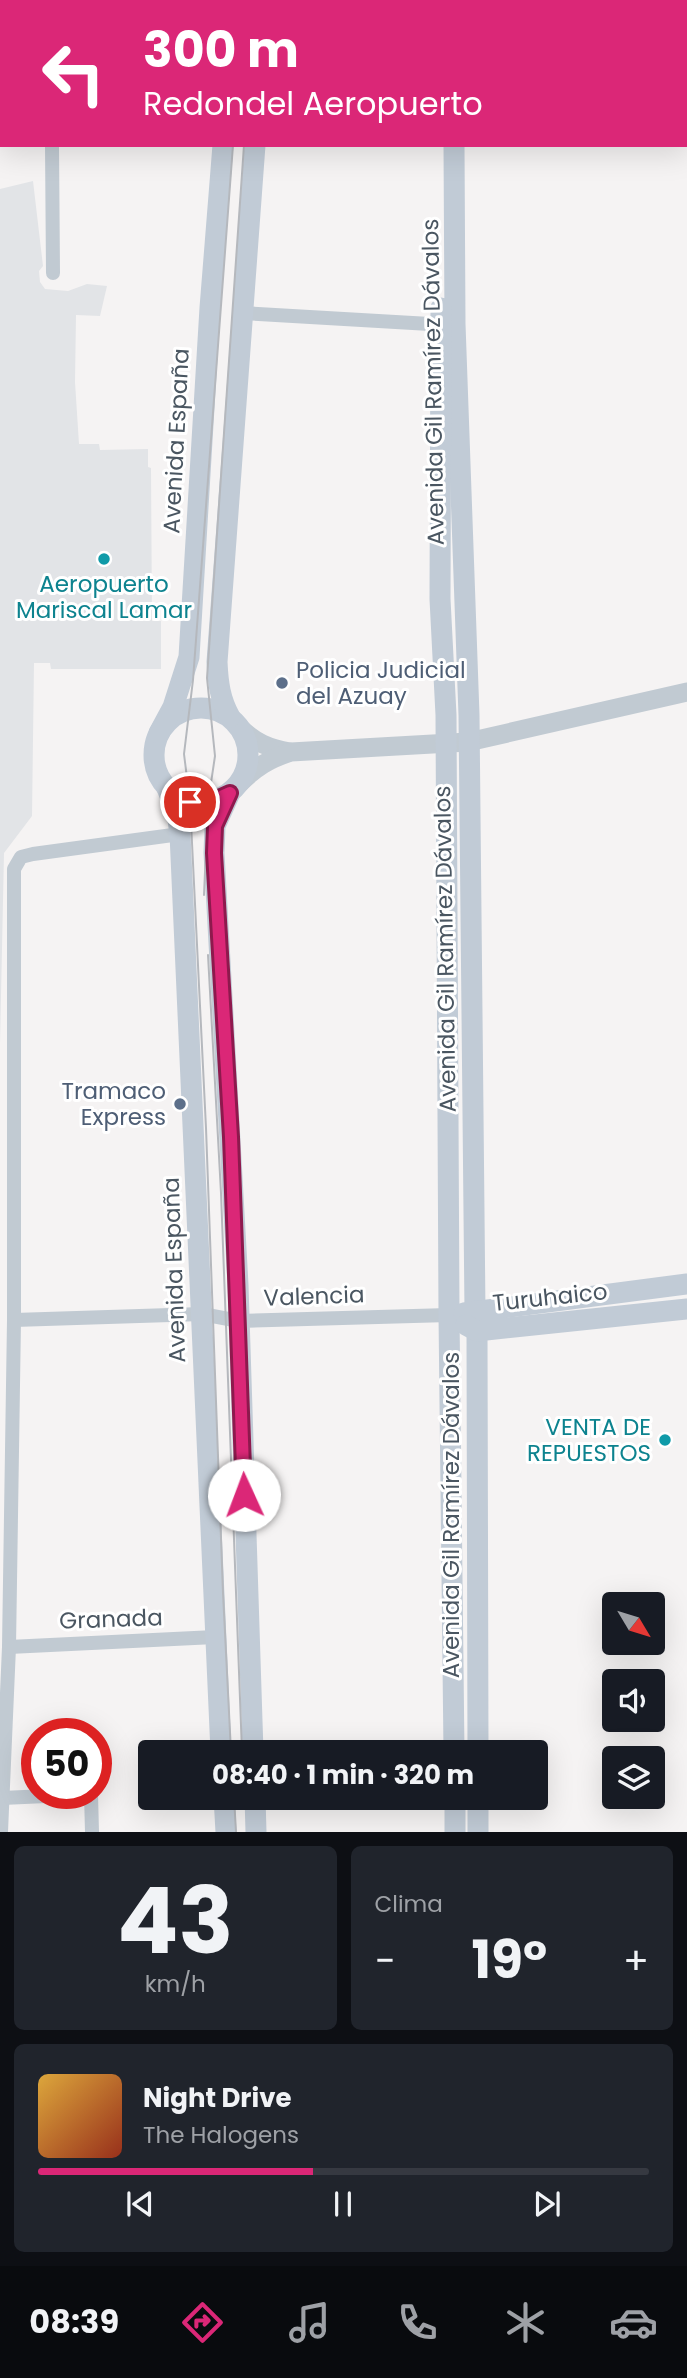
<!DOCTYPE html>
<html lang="es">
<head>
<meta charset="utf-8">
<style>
	:root { --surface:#171b24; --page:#20242c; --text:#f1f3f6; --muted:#9ea1a6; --line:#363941; --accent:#db2777 }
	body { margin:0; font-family:Poppins,sans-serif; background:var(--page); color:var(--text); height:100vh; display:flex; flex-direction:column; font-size:26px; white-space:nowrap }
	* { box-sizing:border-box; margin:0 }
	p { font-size:23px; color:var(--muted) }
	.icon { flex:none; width:38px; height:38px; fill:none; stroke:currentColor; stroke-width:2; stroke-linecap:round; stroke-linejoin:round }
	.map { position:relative; height:1832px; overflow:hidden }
	.side { display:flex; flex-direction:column; gap:14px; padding:14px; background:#0d0f14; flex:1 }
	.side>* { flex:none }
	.hud { position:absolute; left:0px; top:0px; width:688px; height:147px; box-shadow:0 7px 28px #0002; background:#db2777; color:#fff; overflow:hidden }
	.needle { width:46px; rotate:128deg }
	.fabs { position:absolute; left:602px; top:1592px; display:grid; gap:14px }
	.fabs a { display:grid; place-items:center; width:63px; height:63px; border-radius:7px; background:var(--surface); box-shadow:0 7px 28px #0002; font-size:35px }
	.speed { position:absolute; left:21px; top:1718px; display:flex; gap:14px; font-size:35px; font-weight:700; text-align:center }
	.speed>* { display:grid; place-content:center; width:91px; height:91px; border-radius:50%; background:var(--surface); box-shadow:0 7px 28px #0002; line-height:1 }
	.speed .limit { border:10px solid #d22; background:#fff; color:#111 }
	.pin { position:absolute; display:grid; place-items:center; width:60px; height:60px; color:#fff; margin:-30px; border:4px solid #fff; border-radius:50%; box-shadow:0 2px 7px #0007 }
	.me { position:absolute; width:77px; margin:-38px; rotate:358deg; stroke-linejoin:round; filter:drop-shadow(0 0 5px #0008) }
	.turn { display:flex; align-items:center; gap:24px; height:147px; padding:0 28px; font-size:32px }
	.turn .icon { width:91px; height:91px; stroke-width:2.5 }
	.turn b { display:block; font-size:49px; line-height:60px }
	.big { font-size:52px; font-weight:700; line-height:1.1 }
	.side .card { flex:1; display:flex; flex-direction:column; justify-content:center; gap:10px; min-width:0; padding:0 24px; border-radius:10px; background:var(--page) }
	.side .dial { align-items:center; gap:0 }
	.dial b { font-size:91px; line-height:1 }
	.song { display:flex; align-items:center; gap:21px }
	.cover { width:84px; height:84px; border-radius:10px; background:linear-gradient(135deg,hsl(40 70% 55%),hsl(10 70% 35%)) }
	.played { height:7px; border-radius:4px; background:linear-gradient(90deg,var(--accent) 45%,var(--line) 45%) }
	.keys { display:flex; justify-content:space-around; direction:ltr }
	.heat { display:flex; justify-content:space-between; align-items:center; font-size:38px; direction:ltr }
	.side .tiles { flex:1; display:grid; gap:14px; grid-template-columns:1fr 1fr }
	.card:last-child { grid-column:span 2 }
	.trip { position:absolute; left:138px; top:1740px; width:410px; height:70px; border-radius:7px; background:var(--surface); box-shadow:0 7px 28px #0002; font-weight:700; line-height:70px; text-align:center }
	.tab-bar { display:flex; height:112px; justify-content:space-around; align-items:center; background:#090b0e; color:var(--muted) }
	.tab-bar .icon { width:49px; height:49px }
	.tab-bar .on { color:var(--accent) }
	.tab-bar b { font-size:32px; color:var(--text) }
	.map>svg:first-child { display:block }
	.airport { fill:#e2e4e7 }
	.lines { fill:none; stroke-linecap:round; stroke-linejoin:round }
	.minor { stroke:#c1cad2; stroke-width:14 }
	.tertiary { stroke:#c1cad2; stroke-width:19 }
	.secondary { stroke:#c1cbd6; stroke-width:21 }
	.tram { stroke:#b5b8bd; stroke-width:2 }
	.route-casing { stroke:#8e194d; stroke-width:18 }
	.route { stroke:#db2777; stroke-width:12 }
	.culture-dot { fill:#0f9aa8; stroke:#fff; stroke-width:2.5 }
	.service-dot { fill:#5c6f8a; stroke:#fff; stroke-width:2.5 }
	.labels { text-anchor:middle; stroke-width:6; stroke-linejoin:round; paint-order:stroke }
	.street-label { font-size:23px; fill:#4a5661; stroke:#fff }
	.culture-label { font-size:23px; fill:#0d838f; stroke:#fff }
	.service-label { font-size:23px; fill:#4e5e75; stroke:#fff; text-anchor:start }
</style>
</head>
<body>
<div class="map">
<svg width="687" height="1832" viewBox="0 0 687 1832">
	<rect width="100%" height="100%" fill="#f5f3f3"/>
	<!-- airport -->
	<path class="airport" d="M33 181 43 266 39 271 40 282 45 289 68 291 87 284 107 286 100 316 76 315 75 382 79 444H99L100 450 148 449V467L151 468 152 621H161V669H51L50 663H34L32 816 4 853 0 1044V189Z"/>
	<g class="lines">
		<!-- minor -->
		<g class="minor">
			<path d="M52 0V2"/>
			<path d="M52 145 53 273"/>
			<path d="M243 313 447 325"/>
			<path d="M14 1320 202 1314 239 1321 449 1315"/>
			<path d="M9 1647 215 1637"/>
			<path d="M2 1798 91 1794 92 1832"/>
			<path d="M1 1832 9 1647 14 1320V869L21 857 33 854 180 834"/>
		</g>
		<!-- tertiary -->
		<g class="tertiary">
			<path d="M239 727C256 743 268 748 290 752"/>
			<path d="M240 783C256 767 269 759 291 752L468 742 687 692"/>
		</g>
		<!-- secondary -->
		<g class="secondary">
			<path d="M454 0V2"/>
			<path d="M234 2V0"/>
			<path d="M265 2V0"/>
			<path d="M454 145 455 324 469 715 475 1312 477 1331 478 1752"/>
			<path d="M441 308 440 599 446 715 449 1315 454 1752"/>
			<circle cx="201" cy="755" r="47"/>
			<path d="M230 717C220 699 218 683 217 662L255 145"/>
			<path d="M159 733 173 707 189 657 210 308 223 145"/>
			<path d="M167 788 177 813 180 834 221 1752"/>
			<path d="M230 793 215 826 214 853 238 1285 253 1752"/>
			<path d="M464 1313 687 1284"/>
			<path d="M466 1325 477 1331 687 1309"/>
			<path d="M224 1797 226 1832"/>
			<path d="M255 1797 256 1832"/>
			<path d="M455 1797V1832"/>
			<path d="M478 1797V1832"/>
		</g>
		<!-- tram -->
		<g class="tram">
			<path d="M243 2 244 0"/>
			<path d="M254 2V0"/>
			<path d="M204 895 208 803 215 756 207 678 244 145"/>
			<path d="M208 955 221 1193 242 1752"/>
			<path d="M231 1752 223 1593 206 1128 190 802 184 754 193 680 233 145"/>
			<path d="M234 1797 236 1832"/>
		</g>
	</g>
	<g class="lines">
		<defs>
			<path id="route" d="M190 802 208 803 230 793 215 826 214 853 231 1137 244 1495"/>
		</defs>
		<!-- route casing -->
		<use href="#route" class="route-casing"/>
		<!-- route -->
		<use href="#route" class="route"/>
	</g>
	<!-- markers -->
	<g class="culture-dot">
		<circle cx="104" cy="559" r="7"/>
		<circle cx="665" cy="1440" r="7"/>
	</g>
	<g class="service-dot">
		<circle cx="282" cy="683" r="7"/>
		<circle cx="180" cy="1104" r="7"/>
	</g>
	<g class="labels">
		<!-- street labels -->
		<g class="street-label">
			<text transform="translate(433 382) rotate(-91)" y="8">Avenida Gil Ramírez Dávalos</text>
			<text transform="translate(176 441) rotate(-87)" y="8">Avenida España</text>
			<text transform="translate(445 949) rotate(-91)" y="8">Avenida Gil Ramírez Dávalos</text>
			<text transform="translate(174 1270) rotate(-92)" y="8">Avenida España</text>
			<text transform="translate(314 1296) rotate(-2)" y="8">Valencia</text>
			<text transform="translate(550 1297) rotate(-6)" y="8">Turuhaico</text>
			<text transform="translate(451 1515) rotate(-90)" y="8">Avenida Gil Ramírez Dávalos</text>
			<text transform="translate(111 1619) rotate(-2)" y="8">Granada</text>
		</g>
		<!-- culture labels -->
		<g class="culture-label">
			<text x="104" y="592">Aeropuerto<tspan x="104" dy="26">Mariscal Lamar</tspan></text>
			<text x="651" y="1435" text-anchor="end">VENTA DE<tspan x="651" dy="26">REPUESTOS</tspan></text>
		</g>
		<!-- service labels -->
		<g class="service-label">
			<text x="296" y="678">Policia Judicial<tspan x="296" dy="26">del Azuay</tspan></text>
			<text x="166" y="1099" text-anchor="end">Tramaco<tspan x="166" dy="26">Express</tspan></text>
		</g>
	</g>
</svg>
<div class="fabs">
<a><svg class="needle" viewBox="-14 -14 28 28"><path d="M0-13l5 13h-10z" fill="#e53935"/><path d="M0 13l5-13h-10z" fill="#9ea1a6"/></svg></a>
<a><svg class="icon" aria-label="sound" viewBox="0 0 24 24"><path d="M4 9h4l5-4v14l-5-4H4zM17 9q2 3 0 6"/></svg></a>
<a><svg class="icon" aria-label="layers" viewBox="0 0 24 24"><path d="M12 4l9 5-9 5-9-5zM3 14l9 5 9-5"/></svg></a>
</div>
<div class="speed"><div class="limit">50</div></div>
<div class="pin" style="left:190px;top:802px;background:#d93025"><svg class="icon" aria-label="arrive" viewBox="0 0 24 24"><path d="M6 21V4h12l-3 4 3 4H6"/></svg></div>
<svg class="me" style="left:244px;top:1495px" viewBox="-20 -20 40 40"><circle r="19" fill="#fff"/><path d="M0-13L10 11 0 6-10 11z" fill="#db2777"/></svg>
<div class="trip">08:40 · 1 min · 320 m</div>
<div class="hud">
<div class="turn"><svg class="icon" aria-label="left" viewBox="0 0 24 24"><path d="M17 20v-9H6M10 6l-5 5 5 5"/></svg><div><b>300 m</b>Redondel Aeropuerto</div></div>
</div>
</div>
<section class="side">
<div class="tiles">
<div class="card dial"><b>43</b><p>km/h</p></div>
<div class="card"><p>Clima</p>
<div class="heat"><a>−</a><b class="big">19°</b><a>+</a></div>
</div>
<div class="card">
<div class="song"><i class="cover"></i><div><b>Night Drive</b><p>The Halogens</p></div></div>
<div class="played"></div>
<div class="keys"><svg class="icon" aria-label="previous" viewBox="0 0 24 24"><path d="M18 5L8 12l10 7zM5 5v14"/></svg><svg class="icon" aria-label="pause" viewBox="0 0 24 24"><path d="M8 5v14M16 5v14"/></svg><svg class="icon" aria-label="next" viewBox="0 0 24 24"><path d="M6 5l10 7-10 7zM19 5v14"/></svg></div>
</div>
</div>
</section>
<nav class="tab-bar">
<b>08:39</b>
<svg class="icon on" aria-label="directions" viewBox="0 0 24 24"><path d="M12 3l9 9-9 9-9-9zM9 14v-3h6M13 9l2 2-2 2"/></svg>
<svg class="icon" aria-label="music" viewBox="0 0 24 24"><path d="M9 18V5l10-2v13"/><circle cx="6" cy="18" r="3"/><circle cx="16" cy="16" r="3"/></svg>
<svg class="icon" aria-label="phone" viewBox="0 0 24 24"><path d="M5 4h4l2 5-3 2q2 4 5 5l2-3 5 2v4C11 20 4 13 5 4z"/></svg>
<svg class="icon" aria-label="climate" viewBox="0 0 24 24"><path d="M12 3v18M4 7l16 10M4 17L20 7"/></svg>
<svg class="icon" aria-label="car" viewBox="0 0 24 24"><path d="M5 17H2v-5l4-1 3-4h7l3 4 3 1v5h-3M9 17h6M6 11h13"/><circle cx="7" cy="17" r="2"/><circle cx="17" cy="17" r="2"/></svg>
</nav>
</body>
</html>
